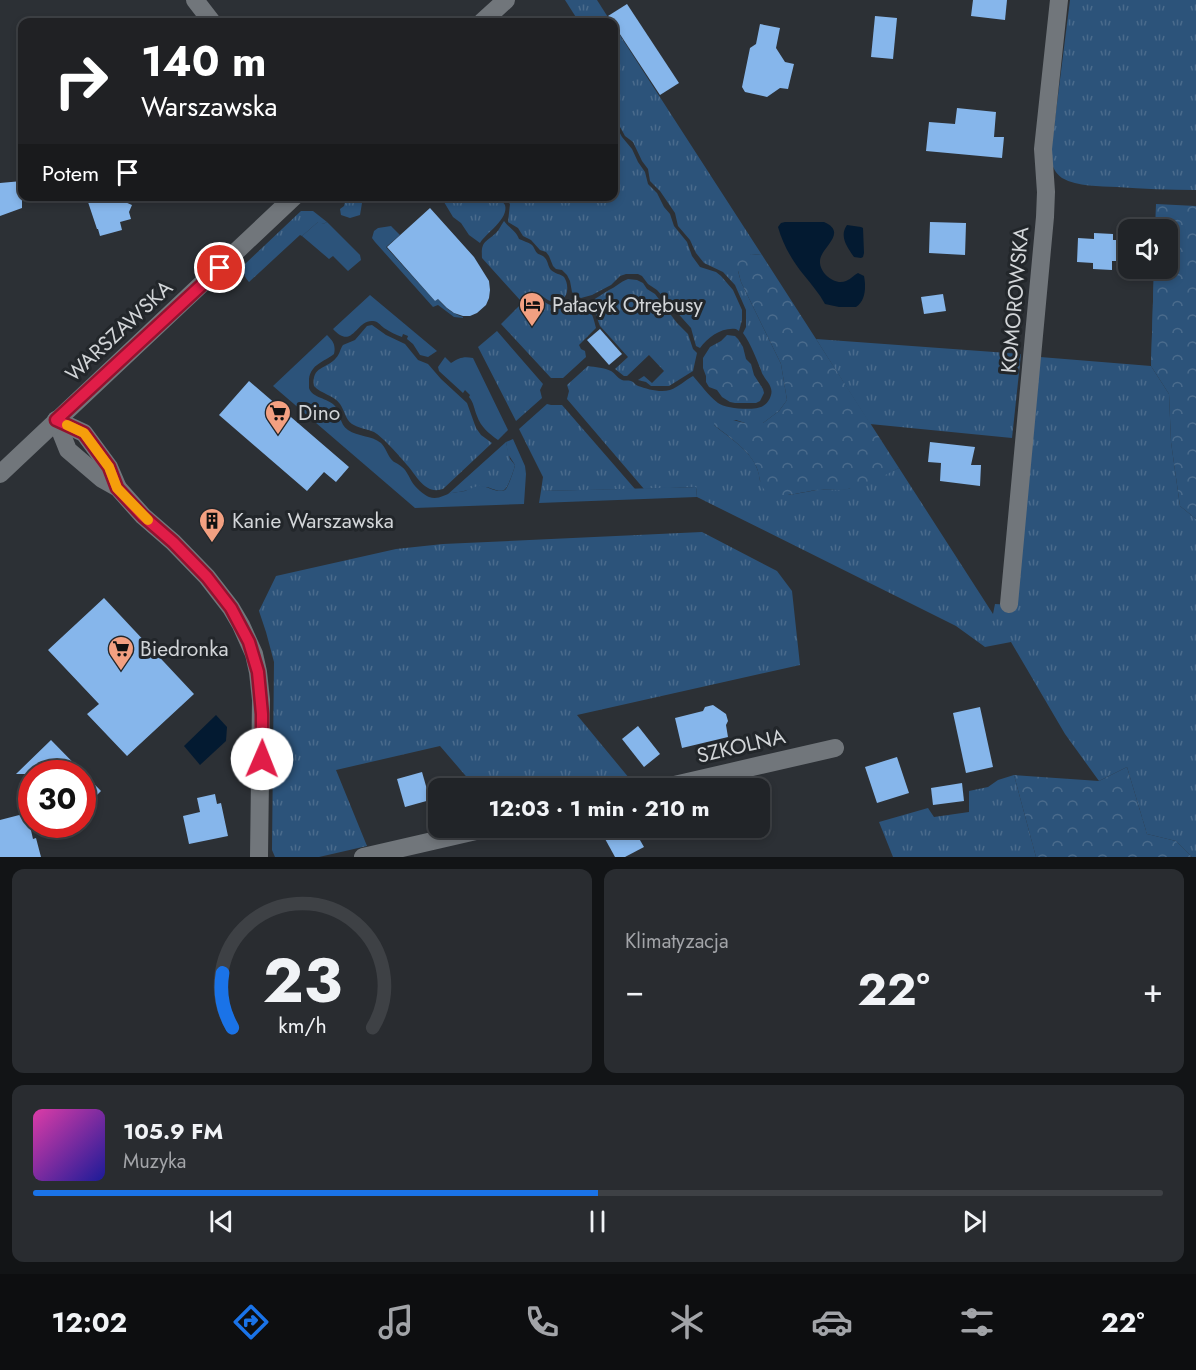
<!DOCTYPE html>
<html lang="pl">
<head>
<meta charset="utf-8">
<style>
	:root { --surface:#212428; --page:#292c30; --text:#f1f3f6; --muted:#a2a4a8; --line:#3e4145; --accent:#1a73e8 }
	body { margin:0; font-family:Jost,sans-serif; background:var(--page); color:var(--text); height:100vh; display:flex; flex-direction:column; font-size:22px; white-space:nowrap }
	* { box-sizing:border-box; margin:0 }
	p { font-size:20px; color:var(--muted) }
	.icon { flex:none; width:33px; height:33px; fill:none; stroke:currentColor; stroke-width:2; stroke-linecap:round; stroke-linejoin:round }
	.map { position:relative; height:857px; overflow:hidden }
	.side { display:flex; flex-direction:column; gap:12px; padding:12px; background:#121416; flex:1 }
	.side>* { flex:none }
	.hud { position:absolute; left:18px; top:18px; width:600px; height:183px; border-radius:12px; box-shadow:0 3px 9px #0003,0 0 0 2px var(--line); background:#202124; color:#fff; overflow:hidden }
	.controls { position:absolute; left:1118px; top:219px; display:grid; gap:12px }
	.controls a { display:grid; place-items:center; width:60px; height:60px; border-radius:12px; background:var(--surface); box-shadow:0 3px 9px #0003,0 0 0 2px var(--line); font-size:30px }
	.speed { position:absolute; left:18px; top:760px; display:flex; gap:12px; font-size:30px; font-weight:700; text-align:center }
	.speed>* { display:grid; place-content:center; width:78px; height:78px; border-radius:50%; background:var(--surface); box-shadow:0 3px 9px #0003,0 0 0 2px var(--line); line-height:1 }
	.speed .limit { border:9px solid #d22; background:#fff; color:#111 }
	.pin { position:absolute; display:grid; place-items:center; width:51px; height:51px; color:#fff; margin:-26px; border:3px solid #fff; border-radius:50%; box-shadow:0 2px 6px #0007 }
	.me { position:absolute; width:66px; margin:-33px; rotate:1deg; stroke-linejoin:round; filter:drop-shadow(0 0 4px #0008) }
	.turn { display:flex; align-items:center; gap:21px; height:126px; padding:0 24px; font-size:27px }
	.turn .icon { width:78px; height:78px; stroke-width:2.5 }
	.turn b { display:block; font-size:42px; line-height:51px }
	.then { display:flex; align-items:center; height:57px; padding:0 24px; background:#0003; gap:12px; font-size:22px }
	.big { font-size:45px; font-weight:700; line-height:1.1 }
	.side .card { flex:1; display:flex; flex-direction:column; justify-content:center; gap:9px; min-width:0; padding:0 21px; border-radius:12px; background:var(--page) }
	.side .dial { align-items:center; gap:0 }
	.dial svg { height:156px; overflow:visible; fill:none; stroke:var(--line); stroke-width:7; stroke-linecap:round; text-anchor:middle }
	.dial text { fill:var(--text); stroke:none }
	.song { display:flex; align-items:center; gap:18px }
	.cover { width:72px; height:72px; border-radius:9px; background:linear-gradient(135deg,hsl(320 70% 55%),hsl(240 70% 35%)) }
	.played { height:6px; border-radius:3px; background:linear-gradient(90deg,var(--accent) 50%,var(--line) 50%) }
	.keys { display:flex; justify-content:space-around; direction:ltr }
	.heat { display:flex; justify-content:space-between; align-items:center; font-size:33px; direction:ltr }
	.side .tiles { flex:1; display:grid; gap:12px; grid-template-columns:1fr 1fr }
	.card:last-child { grid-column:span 2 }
	.trip { position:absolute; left:428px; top:778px; width:342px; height:60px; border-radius:12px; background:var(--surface); box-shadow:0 3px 9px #0003,0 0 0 2px var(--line); font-weight:700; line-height:60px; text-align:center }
	.menu { display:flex; height:96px; justify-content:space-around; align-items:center; background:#0d0e10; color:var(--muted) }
	.menu .icon { width:42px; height:42px }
	.menu .on { color:var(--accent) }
	.menu b { font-size:27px; color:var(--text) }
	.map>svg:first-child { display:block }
	.grass { fill:url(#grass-tufts) }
	.forest { fill:url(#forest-crowns) }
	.garden { fill:#2c537a }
	.water { fill:#031a31 }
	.building { fill:#86b6eb }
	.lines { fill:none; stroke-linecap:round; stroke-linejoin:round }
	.minor { stroke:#71767b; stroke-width:18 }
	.secondary { stroke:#71767b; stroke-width:18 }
	.route-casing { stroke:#92132f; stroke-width:15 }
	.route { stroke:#e11d48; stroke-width:10 }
	.slow { stroke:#f59e0b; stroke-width:10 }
	.labels { text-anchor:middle; stroke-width:6; stroke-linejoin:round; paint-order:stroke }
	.street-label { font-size:21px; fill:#d2d5d8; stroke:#22262a }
	.poi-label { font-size:21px; fill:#d2d5d8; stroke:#22262a; text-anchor:start }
</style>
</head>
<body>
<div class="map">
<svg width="1196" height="857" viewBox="0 0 1196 857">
	<defs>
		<pattern id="grass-tufts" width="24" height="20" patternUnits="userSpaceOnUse" patternTransform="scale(1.5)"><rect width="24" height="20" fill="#2c537a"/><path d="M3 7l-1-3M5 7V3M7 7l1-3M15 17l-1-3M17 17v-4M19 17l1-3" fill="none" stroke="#4a6b8c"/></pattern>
		<pattern id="forest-crowns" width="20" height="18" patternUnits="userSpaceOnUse" patternTransform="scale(1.5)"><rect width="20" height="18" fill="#2c537a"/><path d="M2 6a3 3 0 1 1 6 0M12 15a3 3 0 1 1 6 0" fill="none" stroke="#4a6b8c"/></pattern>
	</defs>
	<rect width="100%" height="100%" fill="#2c3035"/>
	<!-- grass -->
	<g class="grass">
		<path d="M565 0H597L611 22H579Z"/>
		<path d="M1070 0H1196V190C1169 190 1143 189 1117 187 1099 186 1078 187 1062 178 1055 173 1053 167 1050 159Z"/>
		<path d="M614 26 762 255 751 254 738 271 741 282 781 364 787 400 779 411 763 423H745L736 420 714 425C733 441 758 454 760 481L789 495 817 490 848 489 899 468 993 614 995 604 1011 605 1040 357 1151 366 1154 269 1167 268V230L1155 229 1196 206 1151 366 1169 394 1171 442 1180 506 1196 519V857H1192L1176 841 1147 834 1127 767 1099 781 1065 734 1011 642 985 647 956 626 697 497 696 487 644 489 567 399 569 391 567 385 588 366C595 367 605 368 611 371 615 373 617 378 622 380 624 381 628 380 631 381 634 382 635 385 638 386 647 389 660 393 670 390 679 387 685 380 693 376 702 386 707 394 718 403 726 409 755 411 763 406 767 404 770 399 771 395 774 385 763 379 761 370 756 358 751 344 743 333L746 327V310L735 285 723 272 704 263 696 253 690 240 678 226 675 213 660 191 650 181 648 169 642 161 633 142 625 136 614 116Z"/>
		<path d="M614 122 622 137 632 149 638 162 645 172 648 184 657 193 664 207 670 214 674 226 687 242 692 256 700 267 716 272 721 276 733 290 742 310V320L739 331 736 329C722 327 708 337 700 348L696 346 691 328 657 290 648 284 642 276 638 274H626L620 276 611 285 592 295 581 298 576 296 572 292 570 281 567 275 562 270 556 269 553 266 549 256 546 252 540 250 531 240 523 236 518 228 508 222 510 204 504 197 614 196Z"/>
		<path d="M345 197H363L360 215 350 218 341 215 340 209 344 206 345 202 342 199Z"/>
		<path d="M431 197H499C500 197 504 204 505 205 509 219 486 233 480 243L469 235 461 223 453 217 444 202Z"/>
		<path d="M301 211H313L327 222 323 224 318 222 302 236 300 235 249 282C244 276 242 272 245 264Z"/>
		<path d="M504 221C509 228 516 231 519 239 523 241 528 242 532 245 534 247 535 251 537 253 539 255 543 255 545 258 548 261 548 267 551 270 555 274 561 274 564 277 569 284 569 298 559 301 542 306 544 283 520 300L482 258C481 241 485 243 496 233 499 230 501 225 504 221Z"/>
		<path d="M628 279 637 280 643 283 647 289 655 294 677 323 688 334 693 349 697 353 693 371 669 386H651L646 382 638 380 644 376 652 383 664 371 649 355 627 376H624L615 369 628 357 600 326 591 302C597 297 603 294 609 290 616 287 620 282 628 279Z"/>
		<path d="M531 297C542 297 550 310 561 305 564 303 567 301 570 299 588 304 592 310 596 328L579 345 581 349 585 351 586 357 563 378H551L501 324 521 304Z"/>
		<path d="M372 325 386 335 405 344 418 360 428 364 441 379 467 403 476 428 481 435 492 443 443 489C425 495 417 476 407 465 401 458 395 451 388 444 384 440 379 435 374 432 367 429 358 428 352 424 345 419 345 411 340 404 334 395 321 394 314 386 311 366 327 369 336 358 340 354 340 349 343 345L355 340 367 326Z"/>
		<path d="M497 331 543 384 540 390 542 398 516 421 478 347Z"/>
		<path d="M816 339 1021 354 1012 438 870 424Z"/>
		<path d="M547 404 551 405H562L635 489 541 491 543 477 519 429Z"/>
		<path d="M506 442 510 459 515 465C514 470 508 488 504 490 498 493 491 487 485 487 474 488 463 492 452 493L447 495Z"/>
		<path d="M702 532 777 571 792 591 800 665 577 715 634 784 612 789H477L440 746 336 770 367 846 319 857H275L272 850 274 662 266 632 259 611 276 576 396 549 443 544Z"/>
		<path d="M1014 775 1036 857H893L879 822 928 808 934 817 969 812V791L988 787 998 780Z"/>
	</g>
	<!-- forest -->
	<g class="forest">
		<path d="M1156 204 1196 206V519L1180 506 1171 442 1169 394 1151 366 1154 269 1167 268V230L1155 229Z"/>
		<path d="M751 254 762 255 899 468C883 476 866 486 848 489 839 491 830 489 820 490 805 490 781 501 766 491 759 486 760 474 756 466 747 448 730 438 714 425L715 419 720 417 745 423H763L779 411 787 400 781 364 741 282 736 263 740 258Z"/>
		<path d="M727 335 735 336 738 339 743 347 746 359 751 364 754 375 763 389 764 393 760 401 756 403H735L730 402 722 397 717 390 709 387 706 382V376L703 368V358L710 347 721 341Z"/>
		<path d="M1127 767 1147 834 1176 841 1192 857H1036L1014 775 1099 781Z"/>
	</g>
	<!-- garden -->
	<g class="garden">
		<path d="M319 221 323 224 327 222 360 255 361 260 348 271 333 256 329 259 302 236Z"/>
		<path d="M391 226 400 235 386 247 435 301 438 299C445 308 452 313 463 317V318L454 317 438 305 433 307 375 242 372 238 374 231 378 228Z"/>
		<path d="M370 295 437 351 428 357 420 355 413 344 407 339 408 336 403 334 402 337C396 335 390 332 384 328 380 325 378 321 373 321 356 319 353 351 333 329Z"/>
		<path d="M327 335C333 341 336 345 334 354 324 362 311 364 309 379 309 381 309 386 309 388 312 398 328 398 335 406 341 413 339 424 348 430 358 437 371 435 381 443 386 448 387 454 391 459 394 463 398 463 402 467 407 471 409 477 412 482 415 487 424 495 429 497 438 500 444 495 451 493 456 492 460 492 465 491 469 489 474 487 478 486 487 485 497 494 505 490 508 488 514 470 515 465L508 454 506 442 513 439 525 466 526 474 524 504 415 508 273 386Z"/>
		<path d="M445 357 451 363C459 358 463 356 473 358L508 430 498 440C488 433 481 427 477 416 474 409 474 403 469 397L470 395 465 390 463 393 439 371 438 367Z"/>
		<path d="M696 487 697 497 539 503 541 491Z"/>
	</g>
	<!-- water -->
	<g class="water">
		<path d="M785 222H824C849 233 820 248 820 261 819 273 835 286 846 281 851 279 854 275 858 273L864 276C866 286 866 301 856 307H839L825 304C819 293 811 284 803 274 792 260 783 245 778 227L781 223Z"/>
		<path d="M847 225 861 227 863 228 864 253 863 257 861 258 854 257C847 247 839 236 847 225Z"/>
		<path d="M216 715 227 727 226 741 200 765 184 746Z"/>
	</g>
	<!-- building -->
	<g class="building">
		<path d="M973 0H1007L1005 20 971 16Z"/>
		<path d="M627 4 679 83 660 95 608 16Z"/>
		<path d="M875 16 897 18 893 59 871 57Z"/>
		<path d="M760 24 780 28 776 48 785 62 794 64 788 89 780 88 767 97 745 92 742 87 750 48 756 44Z"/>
		<path d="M957 108 996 112 994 137H1004L1002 158 926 151 929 122 955 124Z"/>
		<path d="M22 181V208L0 216V183Z"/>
		<path d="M86 196H123L125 202 132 205 129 212 131 219 120 222 122 230 100 236 98 229H97Z"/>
		<path d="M430 208 474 257 489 281 490 290 489 298 486 305 477 313 470 316H463L454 313 447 308 438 299 435 301 387 247Z"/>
		<path d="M930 222 966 223 965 255 929 253Z"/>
		<path d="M1094 233 1113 234V240H1121V261H1112V270L1093 269V263L1077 262 1078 238 1094 239Z"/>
		<path d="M943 294 946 311 924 314 921 297Z"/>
		<path d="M600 329 622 354 609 365 587 340Z"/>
		<path d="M249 381 349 467 336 482 324 472 307 491 219 415Z"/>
		<path d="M930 442 975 447 971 465H981L980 486 940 481 941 463 928 462Z"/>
		<path d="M104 598 194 694 127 756 87 714 99 704 48 650Z"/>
		<path d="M713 705 726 714 728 721 726 725 728 737 682 748 675 718 703 711 705 707Z"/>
		<path d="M980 707 993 767 966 773 953 713Z"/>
		<path d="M638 726 660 754 644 767 622 739Z"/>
		<path d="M51 740 101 791 82 810V774H16Z"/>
		<path d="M897 757 909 793 877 803 865 767Z"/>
		<path d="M422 772 430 800 405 807 397 779Z"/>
		<path d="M962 783 964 801 933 805 931 788Z"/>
		<path d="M215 794 217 804 221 803 228 836 189 844 183 816 200 812 197 798Z"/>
		<path d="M27 813 33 839 36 838 41 857H0V820Z"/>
		<path d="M621 828H633L644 847 625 857H615L604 837Z"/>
	</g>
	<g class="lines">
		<!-- minor -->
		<g class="minor">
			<path d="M195 0 212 22"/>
			<path d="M56 420 68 450 102 479 118 488 143 516 173 542 207 577 231 608 241 625 254 654 258 672 261 700 259 857"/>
			<path d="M56 420 84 433 109 467 118 488"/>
			<path d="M1009 604 1045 217 1046 192 1043 149 1059 0"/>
			<path d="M657 789 835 748"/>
			<path d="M363 857 489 828"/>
		</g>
		<!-- secondary -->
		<g class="secondary">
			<path d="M482 22 506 0"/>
			<path d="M0 474 295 196"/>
		</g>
	</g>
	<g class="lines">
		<defs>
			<path id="route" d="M220 268 56 420 84 433 109 467 117 488 143 516 173 542 207 577 231 608 249 642 258 672 262 714V759"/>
		</defs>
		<!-- route casing -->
		<use href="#route" class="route-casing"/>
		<!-- route -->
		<use href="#route" class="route"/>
		<!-- slow -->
		<path class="slow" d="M67 425 84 433 109 467 117 488 148 520"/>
	</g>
	<!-- icons -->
	<defs>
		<symbol id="hotel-pin" viewBox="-11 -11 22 30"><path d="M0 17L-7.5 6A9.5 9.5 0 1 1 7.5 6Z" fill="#f3a081" stroke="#22262a"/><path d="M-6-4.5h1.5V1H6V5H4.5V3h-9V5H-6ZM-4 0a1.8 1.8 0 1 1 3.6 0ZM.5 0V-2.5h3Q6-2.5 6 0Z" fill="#111"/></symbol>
		<symbol id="supermarket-pin" viewBox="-11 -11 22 30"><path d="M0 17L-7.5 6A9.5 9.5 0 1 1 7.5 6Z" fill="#f3a081" stroke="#22262a"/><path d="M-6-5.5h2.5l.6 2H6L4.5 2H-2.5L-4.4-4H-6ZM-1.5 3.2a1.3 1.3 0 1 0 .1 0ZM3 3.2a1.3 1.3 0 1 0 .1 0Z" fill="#111"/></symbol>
		<symbol id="building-pin" viewBox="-11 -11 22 30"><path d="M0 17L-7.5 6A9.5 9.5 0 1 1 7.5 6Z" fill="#f3a081" stroke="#22262a"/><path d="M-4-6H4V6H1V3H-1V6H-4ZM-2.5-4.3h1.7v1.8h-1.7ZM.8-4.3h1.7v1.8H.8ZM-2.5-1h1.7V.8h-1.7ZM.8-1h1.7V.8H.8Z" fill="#111"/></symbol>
	</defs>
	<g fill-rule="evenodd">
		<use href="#hotel-pin" x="517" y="290" width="30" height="40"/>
		<use href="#supermarket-pin" x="263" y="398" width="30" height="40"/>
		<use href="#building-pin" x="197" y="506" width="30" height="40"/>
		<use href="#supermarket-pin" x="106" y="634" width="30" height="40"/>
	</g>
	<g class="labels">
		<!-- street labels -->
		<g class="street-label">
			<text transform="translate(1015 300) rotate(-85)" y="7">KOMOROWSKA</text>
			<text transform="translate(119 331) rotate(-43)" y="7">WARSZAWSKA</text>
			<text transform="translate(741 746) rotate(-13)" y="7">SZKOLNA</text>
		</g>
		<!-- poi labels -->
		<g class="poi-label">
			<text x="552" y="312">Pałacyk Otrębusy</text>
			<text x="298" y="420">Dino</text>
			<text x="232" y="528">Kanie Warszawska</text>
			<text x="140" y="656">Biedronka</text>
		</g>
	</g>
</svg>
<div class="controls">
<a><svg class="icon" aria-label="sound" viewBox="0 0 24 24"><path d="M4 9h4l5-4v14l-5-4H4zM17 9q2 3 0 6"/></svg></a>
</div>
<div class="speed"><div class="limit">30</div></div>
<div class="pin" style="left:220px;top:268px;background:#d93025"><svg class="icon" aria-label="arrive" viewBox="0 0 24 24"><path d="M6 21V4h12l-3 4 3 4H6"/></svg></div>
<svg class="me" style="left:262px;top:759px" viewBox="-20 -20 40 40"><circle r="19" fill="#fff"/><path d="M0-13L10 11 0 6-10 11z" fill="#e11d48"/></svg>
<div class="trip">12:03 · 1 min · 210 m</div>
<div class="hud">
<div class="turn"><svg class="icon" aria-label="right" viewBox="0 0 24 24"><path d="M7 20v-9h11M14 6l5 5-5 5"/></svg><div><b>140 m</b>Warszawska</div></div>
<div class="then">Potem<svg class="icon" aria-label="arrive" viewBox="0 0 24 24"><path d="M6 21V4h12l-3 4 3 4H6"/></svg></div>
</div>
</div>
<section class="side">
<div class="tiles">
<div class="card dial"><svg viewBox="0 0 100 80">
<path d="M14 69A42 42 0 1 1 86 69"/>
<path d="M14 69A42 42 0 0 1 9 41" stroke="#1a73e8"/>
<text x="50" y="56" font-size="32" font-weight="700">23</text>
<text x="50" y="72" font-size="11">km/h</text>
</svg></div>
<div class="card"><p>Klimatyzacja</p>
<div class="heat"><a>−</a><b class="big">22°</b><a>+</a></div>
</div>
<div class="card">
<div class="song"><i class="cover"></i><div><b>105.9 FM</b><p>Muzyka</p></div></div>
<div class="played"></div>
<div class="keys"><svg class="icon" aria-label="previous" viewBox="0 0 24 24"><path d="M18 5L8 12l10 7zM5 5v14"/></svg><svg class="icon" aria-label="pause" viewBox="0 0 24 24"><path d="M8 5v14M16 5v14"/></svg><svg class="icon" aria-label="next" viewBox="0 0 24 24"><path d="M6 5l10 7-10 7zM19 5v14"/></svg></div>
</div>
</div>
</section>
<nav class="menu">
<b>12:02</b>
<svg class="icon on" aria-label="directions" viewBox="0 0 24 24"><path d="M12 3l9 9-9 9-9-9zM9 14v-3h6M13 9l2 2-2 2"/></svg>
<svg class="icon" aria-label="music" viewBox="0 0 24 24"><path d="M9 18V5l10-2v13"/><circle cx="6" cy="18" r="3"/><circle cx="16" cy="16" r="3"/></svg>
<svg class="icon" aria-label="phone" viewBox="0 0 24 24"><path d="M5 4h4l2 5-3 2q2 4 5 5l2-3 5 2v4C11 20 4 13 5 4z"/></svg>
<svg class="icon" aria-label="climate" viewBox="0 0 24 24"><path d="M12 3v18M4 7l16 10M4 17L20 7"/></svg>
<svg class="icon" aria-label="car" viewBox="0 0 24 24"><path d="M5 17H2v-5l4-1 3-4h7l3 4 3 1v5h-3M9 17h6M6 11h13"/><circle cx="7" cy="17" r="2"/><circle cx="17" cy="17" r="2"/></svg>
<svg class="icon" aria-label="filters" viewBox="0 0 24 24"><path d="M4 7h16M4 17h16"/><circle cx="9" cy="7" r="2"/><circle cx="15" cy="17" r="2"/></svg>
<b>22°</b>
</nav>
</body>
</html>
